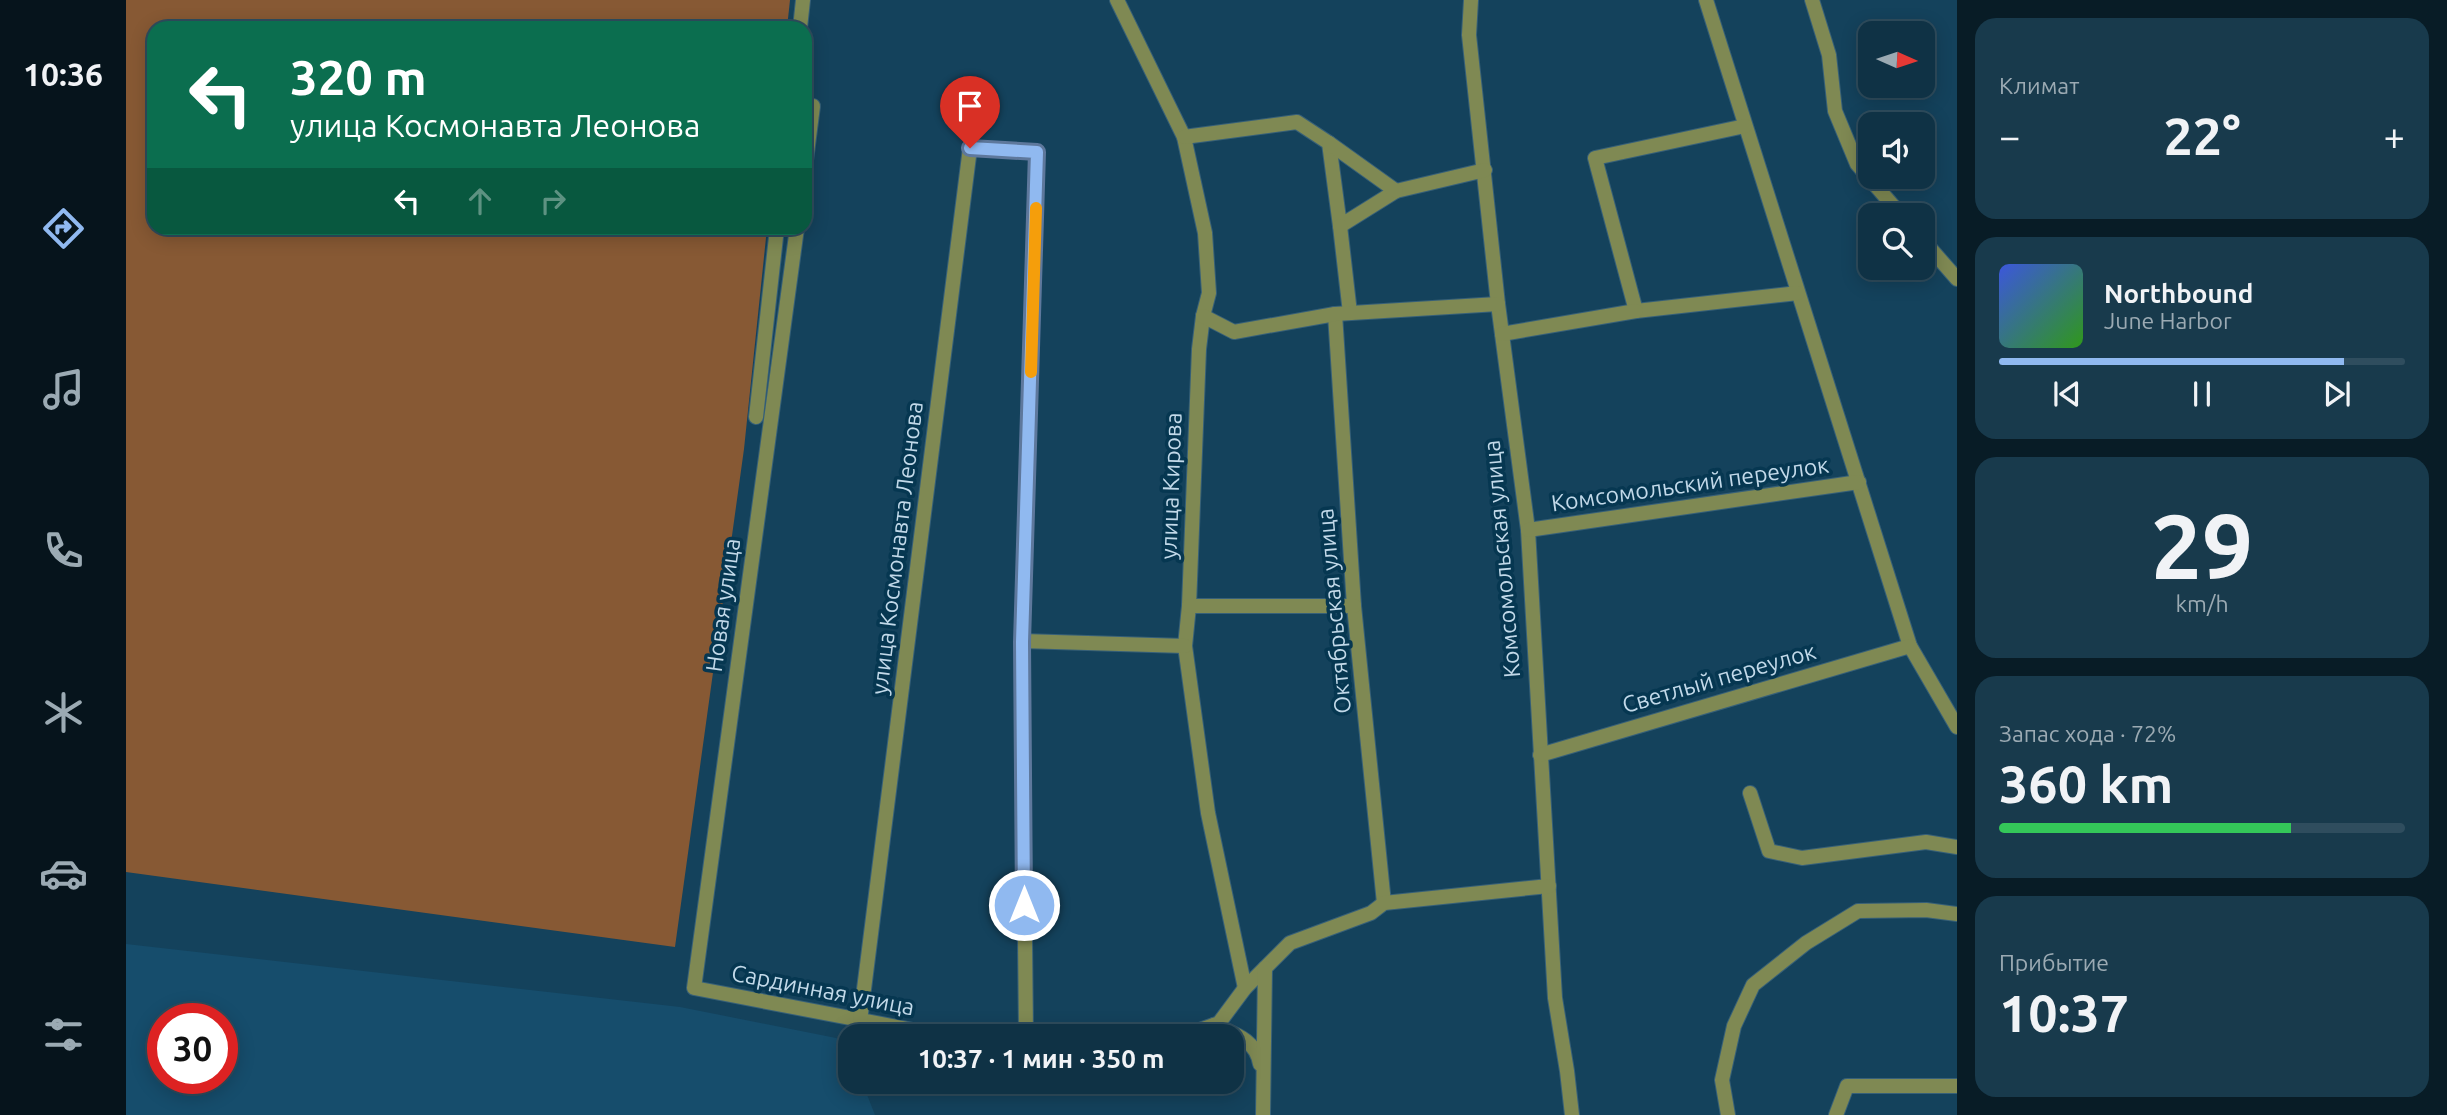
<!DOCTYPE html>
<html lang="ru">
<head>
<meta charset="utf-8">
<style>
	:root { --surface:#0f3245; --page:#183a4c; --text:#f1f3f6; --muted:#9baab3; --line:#2f4d5e; --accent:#90b9f0 }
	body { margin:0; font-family:Ubuntu,sans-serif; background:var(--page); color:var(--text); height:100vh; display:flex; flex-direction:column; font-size:26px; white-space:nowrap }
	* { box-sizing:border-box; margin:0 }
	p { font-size:23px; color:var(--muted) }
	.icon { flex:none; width:38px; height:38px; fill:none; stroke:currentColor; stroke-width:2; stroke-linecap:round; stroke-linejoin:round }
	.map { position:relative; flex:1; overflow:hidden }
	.panel { display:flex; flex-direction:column; gap:18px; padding:18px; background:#081c26; width:490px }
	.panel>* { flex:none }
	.top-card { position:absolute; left:21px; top:21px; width:665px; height:214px; border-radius:21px; box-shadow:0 4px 18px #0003,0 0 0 2px var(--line); background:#0b6e4f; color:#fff; overflow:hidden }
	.needle { width:46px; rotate:93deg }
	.buttons { position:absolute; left:1732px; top:21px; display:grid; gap:14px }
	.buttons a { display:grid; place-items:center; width:77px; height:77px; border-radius:14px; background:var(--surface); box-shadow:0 4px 18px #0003,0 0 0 2px var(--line); font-size:35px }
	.speed { position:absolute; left:21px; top:1003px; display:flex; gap:14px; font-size:35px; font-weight:700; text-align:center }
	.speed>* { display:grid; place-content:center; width:91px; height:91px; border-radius:50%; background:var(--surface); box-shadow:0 4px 18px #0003,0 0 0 2px var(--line); line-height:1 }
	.speed .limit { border:10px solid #d22; background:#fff; color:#111 }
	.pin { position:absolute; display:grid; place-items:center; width:60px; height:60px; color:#fff; margin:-72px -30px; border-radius:50% 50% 50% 0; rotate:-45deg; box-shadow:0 0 7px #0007 }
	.pin .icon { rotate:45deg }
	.me { position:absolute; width:77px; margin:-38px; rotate:0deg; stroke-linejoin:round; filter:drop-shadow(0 0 5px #0008) }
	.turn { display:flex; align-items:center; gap:24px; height:147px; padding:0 28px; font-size:32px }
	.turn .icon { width:91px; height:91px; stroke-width:2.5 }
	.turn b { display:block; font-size:49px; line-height:60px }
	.lanes { display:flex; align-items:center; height:66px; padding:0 28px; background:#0003; justify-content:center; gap:35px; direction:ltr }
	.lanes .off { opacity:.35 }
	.big { font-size:52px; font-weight:700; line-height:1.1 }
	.panel .widget { flex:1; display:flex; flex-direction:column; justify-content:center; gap:10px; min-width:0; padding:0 24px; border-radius:21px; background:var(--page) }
	.panel .dial { align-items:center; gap:0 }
	.dial b { font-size:91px; line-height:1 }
	.song { display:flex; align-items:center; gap:21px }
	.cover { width:84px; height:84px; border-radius:10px; background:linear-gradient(135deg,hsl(230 70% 55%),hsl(110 70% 35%)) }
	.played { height:7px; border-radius:4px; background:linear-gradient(90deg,var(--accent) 85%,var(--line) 85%) }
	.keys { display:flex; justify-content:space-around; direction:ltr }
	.heat { display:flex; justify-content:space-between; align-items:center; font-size:38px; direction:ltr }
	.charge { height:10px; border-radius:5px; background:linear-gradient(90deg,#34c759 72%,var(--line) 0) }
	.trip { position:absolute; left:712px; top:1024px; width:406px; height:70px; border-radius:21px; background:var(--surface); box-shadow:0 4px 18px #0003,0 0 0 2px var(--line); font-weight:700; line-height:70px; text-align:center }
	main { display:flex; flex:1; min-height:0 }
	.dock { display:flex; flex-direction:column; width:126px; justify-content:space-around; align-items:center; background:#06141c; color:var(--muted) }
	.dock .icon { width:49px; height:49px }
	.dock .current { color:var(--accent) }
	.dock b { font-size:32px; color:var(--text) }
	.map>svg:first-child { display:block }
	.built { fill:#164d6c; fill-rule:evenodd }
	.green { fill:#875934 }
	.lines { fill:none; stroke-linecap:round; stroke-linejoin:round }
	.street-casing { stroke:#376078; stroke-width:16 }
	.street { stroke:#7f8953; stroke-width:14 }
	.route-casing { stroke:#5e789c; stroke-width:18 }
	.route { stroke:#90b9f0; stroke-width:12 }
	.slow { stroke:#f59e0b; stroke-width:12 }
	.labels { text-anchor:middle; stroke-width:7; stroke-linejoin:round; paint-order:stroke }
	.street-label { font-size:23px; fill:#c2d9e9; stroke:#063751 }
</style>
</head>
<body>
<main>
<nav class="dock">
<b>10:36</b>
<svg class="icon current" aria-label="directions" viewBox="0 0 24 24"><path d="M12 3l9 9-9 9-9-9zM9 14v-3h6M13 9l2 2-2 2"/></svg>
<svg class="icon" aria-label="music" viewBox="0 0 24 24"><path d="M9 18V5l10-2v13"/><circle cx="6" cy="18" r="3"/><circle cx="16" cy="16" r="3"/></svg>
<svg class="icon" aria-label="phone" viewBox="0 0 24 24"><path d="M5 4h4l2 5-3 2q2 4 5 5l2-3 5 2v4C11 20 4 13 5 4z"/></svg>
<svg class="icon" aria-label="climate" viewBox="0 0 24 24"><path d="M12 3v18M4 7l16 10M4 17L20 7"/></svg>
<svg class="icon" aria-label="car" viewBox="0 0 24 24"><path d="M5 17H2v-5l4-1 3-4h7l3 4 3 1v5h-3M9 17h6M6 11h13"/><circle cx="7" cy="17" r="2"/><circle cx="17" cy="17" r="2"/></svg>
<svg class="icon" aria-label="filters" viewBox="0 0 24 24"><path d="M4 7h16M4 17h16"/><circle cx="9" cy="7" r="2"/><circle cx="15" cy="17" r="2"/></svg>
</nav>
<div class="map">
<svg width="1831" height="1115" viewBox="0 0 1831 1115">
	<rect width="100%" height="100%" fill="#14425c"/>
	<!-- built -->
	<path class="built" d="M0 944 554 1007 720 1040 724 1051V1082H736L749 1115H0ZM37 1018H96V1078H37Z"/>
	<!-- green -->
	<path class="green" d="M0 0H664L661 28H28V228H641L618 449 549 947 0 872Z"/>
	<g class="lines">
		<defs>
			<g id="street">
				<path d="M991 0 1058 137 1079 233 1083 293 1077 316 1073 349 1063 606 1059 646 1082 813 1119 988"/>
				<path d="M1345 0 1343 35 1372 304 1402 530 1429 998 1441 1071 1446 1115"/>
				<path d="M1580 0 1784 646 1831 727"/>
				<path d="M1686 0 1703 55 1709 111 1731 164 1775 215"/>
				<path d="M674 28 677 0"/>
				<path d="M1619 126 1469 158 1510 311 1672 293"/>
				<path d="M1058 137 1171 122 1203 143 1214 226 1270 191 1359 170"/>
				<path d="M1203 143 1270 191"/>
				<path d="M679 168 687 106"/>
				<path d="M1214 226 1224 313"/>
				<path d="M671 228 568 988 818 1036"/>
				<path d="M1797 240 1831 279"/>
				<path d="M1209 314 1228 606 1258 903"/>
				<path d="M1077 316 1108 332 1209 314 1372 304"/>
				<path d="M1376 334 1510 311"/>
				<path d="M630 417 651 228"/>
				<path d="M1402 530 1733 482"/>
				<path d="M1063 606H1228"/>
				<path d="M896 641 1059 646"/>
				<path d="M1414 755 1784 646"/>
				<path d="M1624 793 1643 851 1676 858 1800 842 1831 847"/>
				<path d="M734 1021 844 148 911 152 896 641 900 1036"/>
				<path d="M1088 1025C1109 1034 1130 1040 1134 1064"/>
				<path d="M1057 1036 1093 1023 1119 988 1164 943 1245 913 1258 903 1423 886"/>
				<path d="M1137 1115 1139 968"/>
				<path d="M1602 1115 1596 1080 1608 1026 1627 985 1680 943 1732 911 1800 910 1831 914"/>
				<path d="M1710 1115 1721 1086H1831"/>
			</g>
		</defs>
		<!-- street casing -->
		<use href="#street" class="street-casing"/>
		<!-- street -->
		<use href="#street" class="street"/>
	</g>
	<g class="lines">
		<defs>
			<path id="route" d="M844 148 911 152 896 642 898 905"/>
		</defs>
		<!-- route casing -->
		<use href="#route" class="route-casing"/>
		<!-- route -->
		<use href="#route" class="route"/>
		<!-- slow -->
		<path class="slow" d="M905 372 910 208"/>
	</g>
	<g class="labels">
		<!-- street labels -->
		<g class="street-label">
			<text transform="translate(1564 484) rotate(-8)" y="8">Комсомольский переулок</text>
			<text transform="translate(1045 486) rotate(-88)" y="8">улица Кирова</text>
			<text transform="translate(771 548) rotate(-83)" y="8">улица Космонавта Леонова</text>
			<text transform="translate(1376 559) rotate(-95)" y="8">Комсомольская улица</text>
			<text transform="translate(597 605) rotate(-82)" y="8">Новая улица</text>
			<text transform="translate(1208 611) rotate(-95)" y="8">Октябрьская улица</text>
			<text transform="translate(1593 678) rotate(-16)" y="8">Светлый переулок</text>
			<text transform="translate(697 990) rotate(11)" y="8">Сардинная улица</text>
		</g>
	</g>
</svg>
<div class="buttons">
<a><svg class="needle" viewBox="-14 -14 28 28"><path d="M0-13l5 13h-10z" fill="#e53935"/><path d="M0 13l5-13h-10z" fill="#9baab3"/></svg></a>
<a><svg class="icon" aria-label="sound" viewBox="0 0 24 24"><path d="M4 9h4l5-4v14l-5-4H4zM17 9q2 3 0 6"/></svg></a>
<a><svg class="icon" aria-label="search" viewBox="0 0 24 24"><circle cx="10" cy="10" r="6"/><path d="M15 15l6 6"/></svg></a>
</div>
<div class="speed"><div class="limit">30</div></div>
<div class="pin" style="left:844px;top:148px;background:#d93025"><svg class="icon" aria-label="arrive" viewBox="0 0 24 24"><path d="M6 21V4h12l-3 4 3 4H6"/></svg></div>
<svg class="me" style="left:898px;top:905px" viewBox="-20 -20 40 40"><circle r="17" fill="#90b9f0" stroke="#fff" stroke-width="3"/><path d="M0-11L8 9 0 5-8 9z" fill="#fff"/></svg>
<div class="trip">10:37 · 1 мин · 350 m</div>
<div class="top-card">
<div class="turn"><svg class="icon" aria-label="left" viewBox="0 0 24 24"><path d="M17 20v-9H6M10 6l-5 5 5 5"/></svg><div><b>320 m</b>улица Космонавта Леонова</div></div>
<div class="lanes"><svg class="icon" aria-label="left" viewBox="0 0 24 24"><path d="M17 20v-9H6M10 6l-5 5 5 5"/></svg><svg class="icon off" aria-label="ahead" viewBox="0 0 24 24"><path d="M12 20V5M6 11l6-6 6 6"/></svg><svg class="icon off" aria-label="right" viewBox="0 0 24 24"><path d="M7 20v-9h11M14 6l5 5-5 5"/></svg></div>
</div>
</div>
<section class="panel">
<div class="widget"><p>Климат</p>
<div class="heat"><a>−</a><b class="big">22°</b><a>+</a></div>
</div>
<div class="widget">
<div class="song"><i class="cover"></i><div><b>Northbound</b><p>June Harbor</p></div></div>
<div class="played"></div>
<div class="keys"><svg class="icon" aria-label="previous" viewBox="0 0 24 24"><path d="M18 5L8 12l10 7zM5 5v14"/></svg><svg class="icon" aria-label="pause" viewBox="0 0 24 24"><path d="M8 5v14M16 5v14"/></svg><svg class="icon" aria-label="next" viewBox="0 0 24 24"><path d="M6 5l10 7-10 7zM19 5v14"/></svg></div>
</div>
<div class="widget dial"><b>29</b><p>km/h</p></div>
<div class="widget"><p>Запас хода · 72%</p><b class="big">360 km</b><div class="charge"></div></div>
<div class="widget"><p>Прибытие</p><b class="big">10:37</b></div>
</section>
</main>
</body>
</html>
